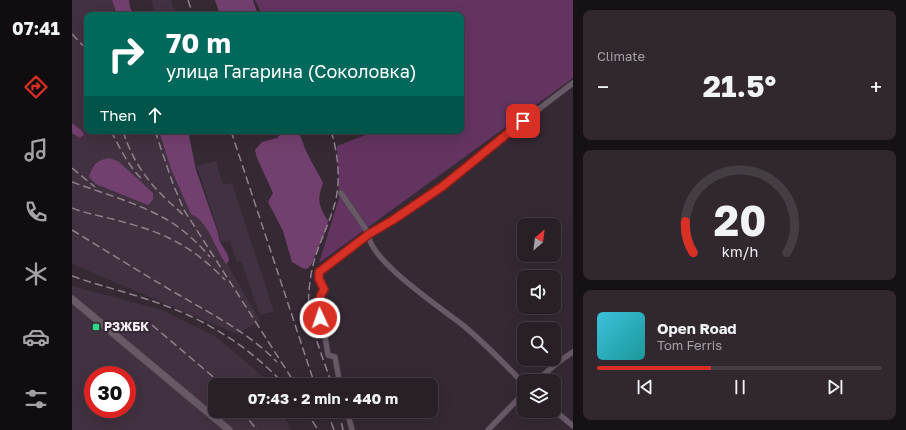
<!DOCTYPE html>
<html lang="en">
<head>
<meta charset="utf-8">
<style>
	:root { --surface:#281f27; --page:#30272f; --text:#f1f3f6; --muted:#a5a2a7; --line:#443d44; --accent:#d93025 }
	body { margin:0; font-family:"Golos Text",sans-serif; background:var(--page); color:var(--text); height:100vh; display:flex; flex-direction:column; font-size:15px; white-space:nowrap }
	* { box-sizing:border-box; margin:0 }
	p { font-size:13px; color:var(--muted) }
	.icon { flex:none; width:22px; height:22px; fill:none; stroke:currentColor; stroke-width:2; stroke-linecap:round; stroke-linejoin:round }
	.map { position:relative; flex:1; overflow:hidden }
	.panel { display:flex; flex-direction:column; gap:10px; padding:10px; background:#161115; width:333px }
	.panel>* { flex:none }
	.top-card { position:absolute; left:12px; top:12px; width:380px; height:122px; border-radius:8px; box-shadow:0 4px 16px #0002,0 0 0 1px var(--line); background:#00695c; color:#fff; overflow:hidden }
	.needle { width:26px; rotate:28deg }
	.buttons { position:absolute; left:445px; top:218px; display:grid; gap:8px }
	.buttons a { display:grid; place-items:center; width:44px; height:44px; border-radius:8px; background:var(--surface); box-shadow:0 4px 16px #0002,0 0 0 1px var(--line); font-size:20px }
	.speed { position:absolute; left:12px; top:366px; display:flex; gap:8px; font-size:20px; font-weight:700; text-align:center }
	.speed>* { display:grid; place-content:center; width:52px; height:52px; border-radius:50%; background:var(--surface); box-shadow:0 4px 16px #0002,0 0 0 1px var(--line); line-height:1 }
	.speed .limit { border:6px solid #d22; background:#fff; color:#111 }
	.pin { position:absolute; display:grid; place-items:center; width:34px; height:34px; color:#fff; margin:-17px; border-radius:8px; box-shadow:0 2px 6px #0006 }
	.me { position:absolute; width:44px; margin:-22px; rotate:357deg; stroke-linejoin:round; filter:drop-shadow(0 0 3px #0008) }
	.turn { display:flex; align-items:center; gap:14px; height:84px; padding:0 16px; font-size:18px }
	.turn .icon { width:52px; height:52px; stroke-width:2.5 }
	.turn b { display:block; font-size:28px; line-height:34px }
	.then { display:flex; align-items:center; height:38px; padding:0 16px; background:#0003; gap:8px; font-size:15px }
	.big { font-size:30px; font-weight:700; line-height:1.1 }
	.panel .tile { flex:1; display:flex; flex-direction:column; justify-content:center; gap:6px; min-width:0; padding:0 14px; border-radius:8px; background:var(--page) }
	.panel .dial { align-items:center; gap:0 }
	.dial svg { height:104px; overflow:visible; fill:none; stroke:var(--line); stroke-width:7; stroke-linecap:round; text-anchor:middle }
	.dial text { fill:var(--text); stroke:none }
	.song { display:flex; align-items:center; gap:12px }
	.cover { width:48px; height:48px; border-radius:6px; background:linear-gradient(135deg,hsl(190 70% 55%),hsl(180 70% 35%)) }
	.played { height:4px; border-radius:2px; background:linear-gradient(90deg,var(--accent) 40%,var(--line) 40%) }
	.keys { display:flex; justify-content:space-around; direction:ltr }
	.heat { display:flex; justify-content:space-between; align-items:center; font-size:22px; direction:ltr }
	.trip { position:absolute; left:136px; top:378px; width:230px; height:40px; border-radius:8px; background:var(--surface); box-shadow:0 4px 16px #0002,0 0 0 1px var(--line); font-weight:700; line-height:40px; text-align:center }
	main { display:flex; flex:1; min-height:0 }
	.tab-bar { display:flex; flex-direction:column; width:72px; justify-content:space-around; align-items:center; background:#100c10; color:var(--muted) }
	.tab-bar .icon { width:28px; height:28px }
	.tab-bar .on { color:var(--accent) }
	.tab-bar b { font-size:18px; color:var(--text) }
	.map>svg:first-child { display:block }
	.built { fill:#423140; fill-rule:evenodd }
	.green { fill:#633460 }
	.forest { fill:#72406e }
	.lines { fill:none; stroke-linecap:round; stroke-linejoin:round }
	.street-casing { stroke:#514750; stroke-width:6 }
	.secondary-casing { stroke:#514750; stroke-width:8 }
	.street { stroke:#675965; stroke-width:5 }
	.secondary { stroke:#675965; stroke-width:7 }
	.rail { stroke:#8e838d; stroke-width:1.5; stroke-dasharray:8 4; stroke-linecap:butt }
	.route-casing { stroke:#8d1f18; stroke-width:10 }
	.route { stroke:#d93025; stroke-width:7 }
	.poi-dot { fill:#2ad885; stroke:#352934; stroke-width:1.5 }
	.labels { text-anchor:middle; stroke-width:4; stroke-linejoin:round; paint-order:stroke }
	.poi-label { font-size:12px; font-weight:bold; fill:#f6eef5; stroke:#352934; text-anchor:start }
</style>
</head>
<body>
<main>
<nav class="tab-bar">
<b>07:41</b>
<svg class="icon on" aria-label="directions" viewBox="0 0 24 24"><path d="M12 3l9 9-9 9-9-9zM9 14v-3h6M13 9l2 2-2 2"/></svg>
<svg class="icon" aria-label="music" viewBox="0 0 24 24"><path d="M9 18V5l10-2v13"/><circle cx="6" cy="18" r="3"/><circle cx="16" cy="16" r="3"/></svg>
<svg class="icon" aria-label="phone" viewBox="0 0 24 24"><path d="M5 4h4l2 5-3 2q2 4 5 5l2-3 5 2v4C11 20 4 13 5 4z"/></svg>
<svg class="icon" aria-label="climate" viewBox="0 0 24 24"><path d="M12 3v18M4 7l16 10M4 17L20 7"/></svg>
<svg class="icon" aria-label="car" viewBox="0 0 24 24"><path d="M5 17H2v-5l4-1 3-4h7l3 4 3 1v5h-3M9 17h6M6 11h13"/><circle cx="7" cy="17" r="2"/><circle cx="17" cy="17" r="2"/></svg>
<svg class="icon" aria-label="filters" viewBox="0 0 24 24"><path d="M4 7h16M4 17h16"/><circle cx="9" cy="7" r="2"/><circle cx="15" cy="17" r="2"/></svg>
</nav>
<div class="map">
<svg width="501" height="430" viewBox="0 0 501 430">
	<rect width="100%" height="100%" fill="#352934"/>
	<!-- built -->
	<g class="built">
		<path d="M0 0H40L46 15H15V131H93L126 213 188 321 165 334 0 264Z"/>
		<path d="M79 0H99L104 15H84Z"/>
		<path d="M144 161 151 185 160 183 202 312 188 315 169 261 165 262 158 241 150 243 125 166Z"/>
		<path d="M0 286 90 310 143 336 196 381 198 385H143V411H210L219 430H0ZM21 375H55V409H21Z"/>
	</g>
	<!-- green -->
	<path class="green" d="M183 0H501V78L247 263 267 198 265 146 296 134V131H389V15H190Z"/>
	<!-- forest -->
	<g class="forest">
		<path d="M40 0H57L58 8 63 15H55L54 12H51L47 13 44 12Z"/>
		<path d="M143 0H181L186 15H148Z"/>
		<path d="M0 123 10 131 12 135 8 138 0 133Z"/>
		<path d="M87 131H116L124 170 145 230 148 242 156 255 157 261 154 264C143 249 137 222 119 214L99 169Z"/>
		<path d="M212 131H224C230 137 231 144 234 151 239 162 246 172 251 183 245 200 246 205 256 221L253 233 239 265 235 269 230 268 220 262 211 231 196 202 201 193 185 158 183 150 190 142 205 138Z"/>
		<path d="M37 158 46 161 81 193V200L76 205 24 184 17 177C22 164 23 161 37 158Z"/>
	</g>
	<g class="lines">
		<defs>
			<g id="street">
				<path d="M269 193 297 234C294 258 373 311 392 326 413 344 433 364 452 384"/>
				<path d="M464 381 489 360 501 352"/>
				<path d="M268 385 263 357 256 355 252 330 244 306 253 289 247 279V272L297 234 321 220 371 186 463 112 501 83"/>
				<path d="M482 410 501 426"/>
				<path d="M275 411 280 430"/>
				<path d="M416 430 452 393"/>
			</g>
			<path id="secondary" d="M0 299 157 430"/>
		</defs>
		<!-- street casing -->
		<use href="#street" class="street-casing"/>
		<!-- secondary casing -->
		<use href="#secondary" class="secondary-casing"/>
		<!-- street -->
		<use href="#street" class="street"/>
		<!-- secondary -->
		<use href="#secondary" class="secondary"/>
		<!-- rail -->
		<g class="rail">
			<path d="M116 0 121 15"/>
			<path d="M0 34 15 50"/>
			<path d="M39 131C48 148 56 166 70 179"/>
			<path d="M51 131C59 157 73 179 93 198 100 205 107 210 113 217"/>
			<path d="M83 131 101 184 112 210 224 385"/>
			<path d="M159 131 243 385"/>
			<path d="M259 131C266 153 269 180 263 203 258 221 250 237 244 255 240 266 238 279 237 291 234 321 251 356 260 385"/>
			<path d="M0 168 23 187"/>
			<path d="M0 182C30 193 63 202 92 218 109 227 125 242 138 257"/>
			<path d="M0 208C15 214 30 216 44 220 62 225 81 230 97 238 118 248 137 263 153 280"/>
			<path d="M0 230C36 252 71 274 107 295 141 315 177 333 205 362"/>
			<path d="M0 276C31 287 63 294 94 306 140 323 179 349 213 385"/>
			<path d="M80 325 139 375 150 385"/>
			<path d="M170 411 185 430"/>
			<path d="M234 411 246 430"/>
			<path d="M255 411 262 430"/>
			<path d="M267 411 271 430"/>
		</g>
	</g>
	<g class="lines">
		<defs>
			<path id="route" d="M248 318 244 306 252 289 247 279V272L297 234 321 220 371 186 451 121"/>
		</defs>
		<!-- route casing -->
		<use href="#route" class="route-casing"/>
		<!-- route -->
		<use href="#route" class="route"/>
	</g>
	<!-- markers -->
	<rect class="poi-dot" x="20" y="323" width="8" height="8" rx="2"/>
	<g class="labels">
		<!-- poi labels -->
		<g class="poi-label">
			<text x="32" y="331">РЗЖБК</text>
		</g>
	</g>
</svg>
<div class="buttons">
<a><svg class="needle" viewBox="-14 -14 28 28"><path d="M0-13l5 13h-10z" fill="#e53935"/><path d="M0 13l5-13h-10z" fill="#a5a2a7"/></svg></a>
<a><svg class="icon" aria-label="sound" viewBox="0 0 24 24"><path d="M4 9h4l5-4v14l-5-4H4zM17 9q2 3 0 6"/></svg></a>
<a><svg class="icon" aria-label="search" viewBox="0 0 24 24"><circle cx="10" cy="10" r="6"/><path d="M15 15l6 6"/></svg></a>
<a><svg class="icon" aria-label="layers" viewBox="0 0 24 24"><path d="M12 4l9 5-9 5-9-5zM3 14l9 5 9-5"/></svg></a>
</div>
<div class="speed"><div class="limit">30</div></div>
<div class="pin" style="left:451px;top:121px;background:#d93025"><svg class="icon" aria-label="arrive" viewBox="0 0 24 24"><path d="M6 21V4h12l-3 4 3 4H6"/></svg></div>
<svg class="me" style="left:248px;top:318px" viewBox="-20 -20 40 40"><circle r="17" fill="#d93025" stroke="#fff" stroke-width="3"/><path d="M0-11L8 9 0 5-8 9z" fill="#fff"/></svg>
<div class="trip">07:43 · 2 min · 440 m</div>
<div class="top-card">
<div class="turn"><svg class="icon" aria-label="right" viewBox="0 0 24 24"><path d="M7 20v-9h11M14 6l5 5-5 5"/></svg><div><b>70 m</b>улица Гагарина (Соколовка)</div></div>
<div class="then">Then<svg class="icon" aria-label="ahead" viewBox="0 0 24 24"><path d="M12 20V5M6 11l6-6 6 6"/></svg></div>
</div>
</div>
<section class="panel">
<div class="tile"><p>Climate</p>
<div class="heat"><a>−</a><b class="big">21.5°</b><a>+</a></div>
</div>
<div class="tile dial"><svg viewBox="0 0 100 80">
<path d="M14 69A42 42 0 1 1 86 69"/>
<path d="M14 69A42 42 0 0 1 8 45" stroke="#d93025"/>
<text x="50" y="56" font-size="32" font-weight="700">20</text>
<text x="50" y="72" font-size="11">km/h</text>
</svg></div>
<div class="tile">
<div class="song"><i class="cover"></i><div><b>Open Road</b><p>Tom Ferris</p></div></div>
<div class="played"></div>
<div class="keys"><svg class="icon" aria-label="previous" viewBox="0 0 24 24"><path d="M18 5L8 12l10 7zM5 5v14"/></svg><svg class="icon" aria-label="pause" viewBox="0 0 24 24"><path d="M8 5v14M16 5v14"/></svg><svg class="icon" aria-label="next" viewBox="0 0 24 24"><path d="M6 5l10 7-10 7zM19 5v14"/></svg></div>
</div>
</section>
</main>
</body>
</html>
